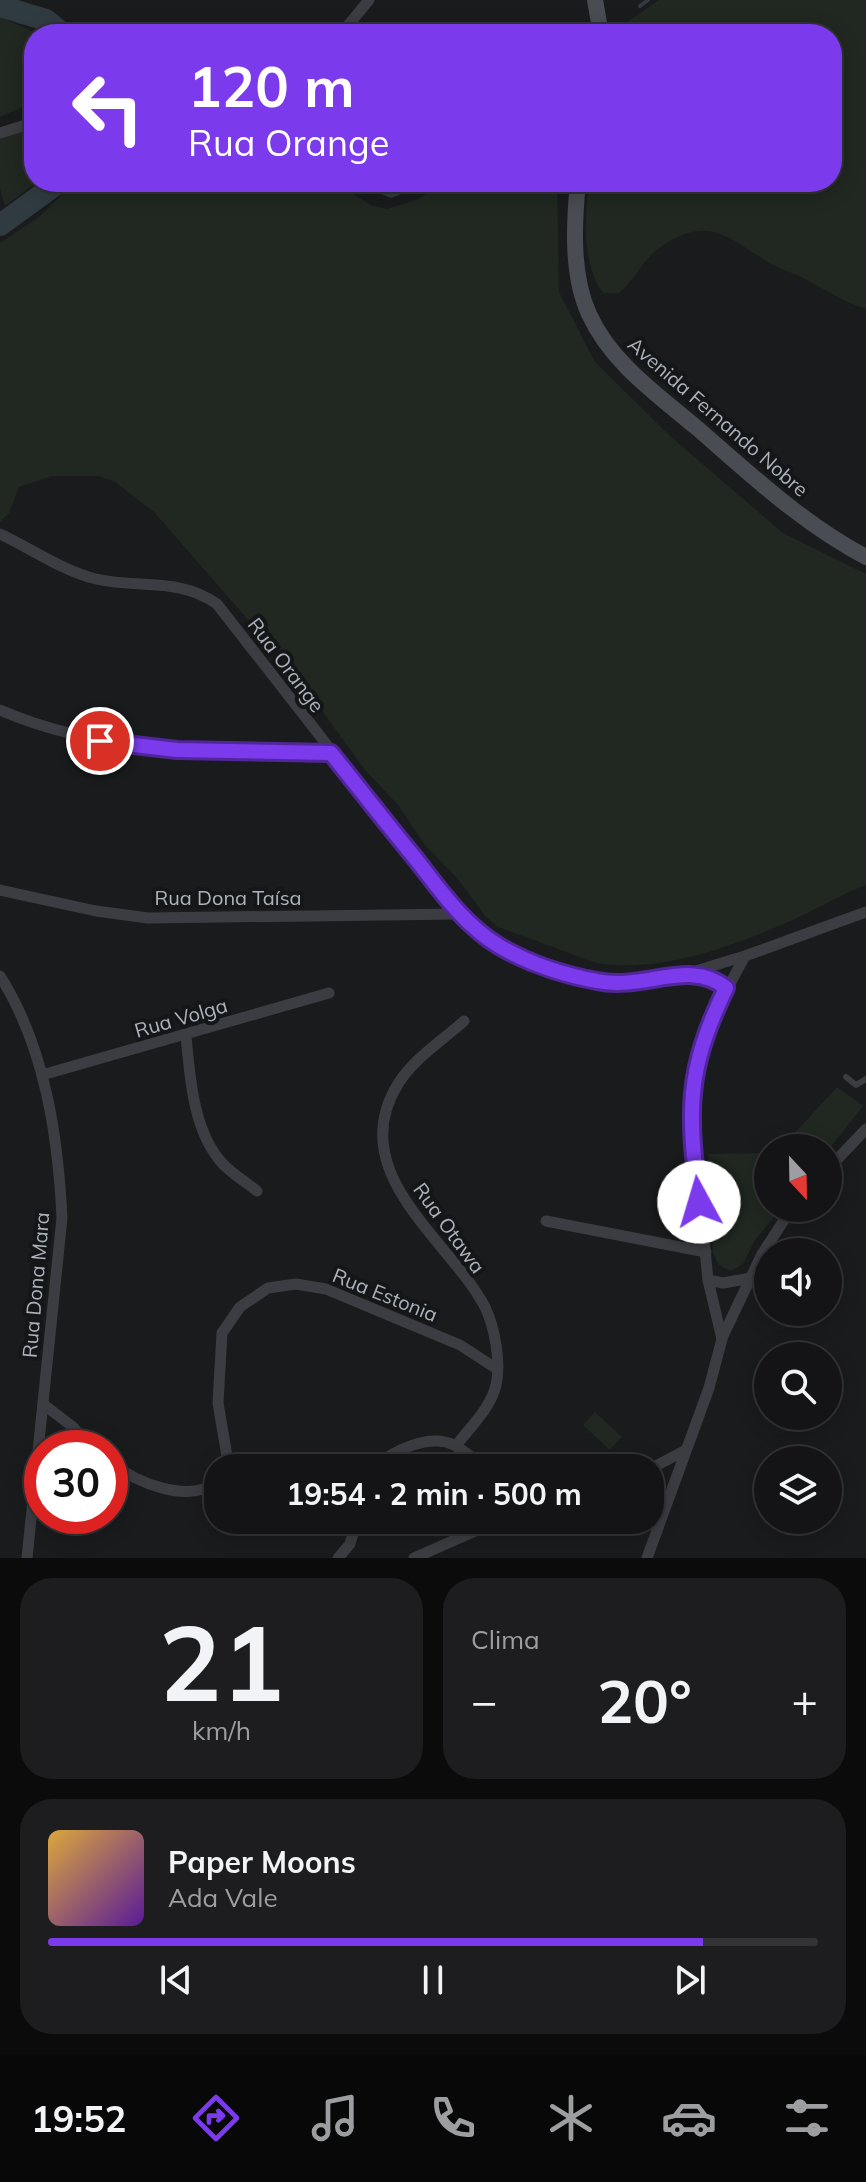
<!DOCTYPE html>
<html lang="pt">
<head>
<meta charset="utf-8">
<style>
	:root { --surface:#141416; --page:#1d1d1f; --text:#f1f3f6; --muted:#9d9ea1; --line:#333335; --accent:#7c3aed }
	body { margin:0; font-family:Mulish,sans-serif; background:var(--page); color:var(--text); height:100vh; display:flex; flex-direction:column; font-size:30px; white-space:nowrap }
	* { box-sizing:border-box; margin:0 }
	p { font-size:26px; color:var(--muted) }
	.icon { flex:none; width:44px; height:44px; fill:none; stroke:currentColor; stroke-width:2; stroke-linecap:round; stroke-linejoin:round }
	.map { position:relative; height:1558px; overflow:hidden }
	.drawer { display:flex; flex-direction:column; gap:20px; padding:20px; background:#0b0b0c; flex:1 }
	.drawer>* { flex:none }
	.hud { position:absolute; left:24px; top:24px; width:818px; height:168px; border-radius:32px; box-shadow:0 4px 20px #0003,0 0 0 2px var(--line); background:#7c3aed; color:#fff; overflow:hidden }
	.needle { width:52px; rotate:158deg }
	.controls { position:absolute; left:754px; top:1134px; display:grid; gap:16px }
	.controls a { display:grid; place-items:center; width:88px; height:88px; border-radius:50%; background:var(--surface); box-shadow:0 4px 20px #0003,0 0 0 2px var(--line); font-size:40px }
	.speed { position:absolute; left:24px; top:1430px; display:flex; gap:16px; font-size:40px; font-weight:700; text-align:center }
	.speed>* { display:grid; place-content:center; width:104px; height:104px; border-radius:50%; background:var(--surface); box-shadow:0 4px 20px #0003,0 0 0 2px var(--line); line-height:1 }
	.speed .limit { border:12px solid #d22; background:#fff; color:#111 }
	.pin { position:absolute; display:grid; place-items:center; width:68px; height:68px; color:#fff; margin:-34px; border:4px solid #fff; border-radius:50%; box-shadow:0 2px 8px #0007 }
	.me { position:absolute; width:88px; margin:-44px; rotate:354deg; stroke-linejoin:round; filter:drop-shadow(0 0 6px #0008) }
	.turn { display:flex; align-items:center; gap:28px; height:168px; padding:0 32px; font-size:36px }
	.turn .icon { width:104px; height:104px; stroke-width:2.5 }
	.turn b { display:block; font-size:56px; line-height:68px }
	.big { font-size:60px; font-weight:700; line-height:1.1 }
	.drawer .card { flex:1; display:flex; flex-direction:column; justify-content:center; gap:12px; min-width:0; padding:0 28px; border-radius:32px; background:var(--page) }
	.drawer .dial { align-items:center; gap:0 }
	.dial b { font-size:104px; line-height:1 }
	.song { display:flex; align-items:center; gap:24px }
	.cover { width:96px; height:96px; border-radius:12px; background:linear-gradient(135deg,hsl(40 70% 55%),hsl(270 70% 35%)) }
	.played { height:8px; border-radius:4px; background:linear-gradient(90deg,var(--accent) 85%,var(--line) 85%) }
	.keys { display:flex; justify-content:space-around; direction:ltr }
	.heat { display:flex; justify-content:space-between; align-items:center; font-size:44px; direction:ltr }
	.drawer .tiles { flex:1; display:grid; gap:20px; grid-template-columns:1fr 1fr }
	.card:last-child { grid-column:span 2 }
	.trip { position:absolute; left:204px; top:1454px; width:460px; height:80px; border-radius:32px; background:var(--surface); box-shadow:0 4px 20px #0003,0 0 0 2px var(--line); font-weight:700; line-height:80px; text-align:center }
	.dock { display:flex; height:128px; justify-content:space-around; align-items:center; background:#080809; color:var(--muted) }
	.dock .icon { width:56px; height:56px }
	.dock .active { color:var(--accent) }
	.dock b { font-size:36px; color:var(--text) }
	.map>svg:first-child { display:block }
	.green { fill:#202821 }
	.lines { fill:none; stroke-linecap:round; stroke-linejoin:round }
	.stream { stroke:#303b41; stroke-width:4 }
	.river { stroke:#303b41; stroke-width:22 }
	.lane { stroke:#3b3d42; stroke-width:6 }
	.street { stroke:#3b3d42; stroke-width:11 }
	.secondary { stroke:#494c52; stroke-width:16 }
	.route-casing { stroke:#51269a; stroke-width:20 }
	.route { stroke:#7c3aed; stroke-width:14 }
	.labels { text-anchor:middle; stroke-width:8; stroke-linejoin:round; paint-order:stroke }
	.street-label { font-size:20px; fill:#adb3bc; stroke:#151618 }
</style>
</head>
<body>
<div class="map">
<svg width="866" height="1558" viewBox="0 0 866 1558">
	<rect width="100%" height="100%" fill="#1a1b1d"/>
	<!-- green -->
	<g class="green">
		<path d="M659 0H866V309C843 302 826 290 805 279 794 273 782 270 771 264 732 241 711 214 665 244 644 256 637 278 619 293H603C581 262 585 218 589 182H832V34H616L623 25Z"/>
		<path d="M0 17 39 34H34V102L0 117Z"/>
		<path d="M34 127V182H37L5 206 0 188V137Z"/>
		<path d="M75 182H333L371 205 387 209 416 200 447 182H557L559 292 595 362 670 436 783 533 866 574V885C839 895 814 911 788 922 731 947 660 973 597 963L498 927 486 917 458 879 424 844 399 806 365 770 296 675 154 512 115 482 99 476H52L19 487 9 513 0 522V243L40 216Z"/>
		<path d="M837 1087 863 1106 828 1150 781 1148Z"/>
		<path d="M768 1153V1208H781L755 1240 743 1264 731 1271 719 1265 713 1253 708 1154Z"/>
		<path d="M595 1412 622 1437 610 1450 583 1425Z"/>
	</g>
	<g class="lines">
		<!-- stream -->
		<g class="stream">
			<path d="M640 6 648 0"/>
			<path d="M359 182 391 196 427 182"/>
		</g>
		<!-- river -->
		<g class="river">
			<path d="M0 6 46 20 63 34"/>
			<path d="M0 225 59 182"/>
		</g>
		<!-- lane -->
		<path class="lane" d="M846 1077 856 1085 866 1079"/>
		<!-- street -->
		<g class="street">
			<path d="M341 34 369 0"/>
			<path d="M0 133 29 124"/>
			<path d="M0 534C32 549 61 570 96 579 139 589 179 577 217 604L459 914C471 924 484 936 497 945 537 970 610 990 656 981 686 976 716 964 745 956"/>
			<path d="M0 710C106 756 218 751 331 753"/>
			<path d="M0 890 96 911 148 918 459 914"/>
			<path d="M690 973 717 981 726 988"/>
			<path d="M0 976C45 1047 58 1136 62 1218L27 1558"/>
			<path d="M186 1036C190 1077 193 1131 222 1163 232 1174 246 1182 257 1191"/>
			<path d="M42 1075 329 993"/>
			<path d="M828 1169 866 1129"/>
			<path d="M546 1221 706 1252"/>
			<path d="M708 1280 723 1283 751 1278"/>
			<path d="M722 1338 762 1254 792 1208"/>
			<path d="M43 1404 73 1427 91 1448"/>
			<path d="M456 1446C469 1428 491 1408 496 1385 501 1363 495 1328 485 1307 450 1240 343 1173 398 1084 413 1059 443 1040 464 1021"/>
			<path d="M110 1462C137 1483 187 1504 218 1482"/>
			<path d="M229 1468 218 1403 222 1333 240 1307 268 1288 296 1284 326 1289 460 1345 497 1369"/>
			<path d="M373 1468C392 1451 429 1433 454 1445 465 1451 476 1461 486 1468"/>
			<path d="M650 1469 684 1451"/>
			<path d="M338 1558 350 1544 357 1520"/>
			<path d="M414 1558 500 1520"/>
			<path d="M647 1558 709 1388 722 1339 708 1280 690 1098 704 1032 745 956 866 912"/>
		</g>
		<!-- secondary -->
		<g class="secondary">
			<path d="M595 0 601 34"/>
			<path d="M578 182C574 223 571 275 589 314 611 363 658 395 697 428 750 474 803 524 866 557"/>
		</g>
	</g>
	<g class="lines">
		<defs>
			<path id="route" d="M100 741 177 750 331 753C359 788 386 823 415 858 440 890 463 924 499 946 528 963 564 975 597 981 644 991 690 958 726 988 685 1073 688 1111 699 1202"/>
		</defs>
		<!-- route casing -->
		<use href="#route" class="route-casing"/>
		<!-- route -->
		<use href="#route" class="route"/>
	</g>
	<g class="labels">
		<!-- street labels -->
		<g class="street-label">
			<text transform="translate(718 417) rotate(41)" y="7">Avenida Fernando Nobre</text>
			<text transform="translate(286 665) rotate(53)" y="7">Rua Orange</text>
			<text x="228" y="905">Rua Dona Taísa</text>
			<text transform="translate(181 1018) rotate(-16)" y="7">Rua Volga</text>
			<text transform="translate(449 1228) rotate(54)" y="7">Rua Otawa</text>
			<text transform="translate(36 1285) rotate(-85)" y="7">Rua Dona Mara</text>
			<text transform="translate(385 1295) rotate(22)" y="7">Rua Estonia</text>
		</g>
	</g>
</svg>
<div class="controls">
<a><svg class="needle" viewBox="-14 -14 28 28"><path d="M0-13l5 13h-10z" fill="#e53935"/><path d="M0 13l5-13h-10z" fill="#9d9ea1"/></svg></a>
<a><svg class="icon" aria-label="sound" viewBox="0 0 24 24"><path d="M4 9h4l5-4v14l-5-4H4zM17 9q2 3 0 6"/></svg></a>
<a><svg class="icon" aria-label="search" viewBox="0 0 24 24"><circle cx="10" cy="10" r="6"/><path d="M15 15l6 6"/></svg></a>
<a><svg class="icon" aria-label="layers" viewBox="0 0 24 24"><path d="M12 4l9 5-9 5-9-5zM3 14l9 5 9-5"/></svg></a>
</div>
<div class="speed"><div class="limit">30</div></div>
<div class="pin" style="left:100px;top:741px;background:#d93025"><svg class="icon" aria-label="arrive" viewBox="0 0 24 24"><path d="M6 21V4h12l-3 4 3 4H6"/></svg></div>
<svg class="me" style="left:699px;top:1202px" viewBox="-20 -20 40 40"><circle r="19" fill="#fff"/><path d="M0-13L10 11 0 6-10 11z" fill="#7c3aed"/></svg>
<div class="trip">19:54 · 2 min · 500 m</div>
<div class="hud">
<div class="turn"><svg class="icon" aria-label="left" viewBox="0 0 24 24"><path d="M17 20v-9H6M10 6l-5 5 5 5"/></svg><div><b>120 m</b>Rua Orange</div></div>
</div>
</div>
<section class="drawer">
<div class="tiles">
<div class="card dial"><b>21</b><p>km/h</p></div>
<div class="card"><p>Clima</p>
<div class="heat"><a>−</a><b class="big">20°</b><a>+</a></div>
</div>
<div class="card">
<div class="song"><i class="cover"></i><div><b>Paper Moons</b><p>Ada Vale</p></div></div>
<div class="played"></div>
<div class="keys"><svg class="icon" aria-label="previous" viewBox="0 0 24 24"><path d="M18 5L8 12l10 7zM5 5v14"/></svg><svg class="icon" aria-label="pause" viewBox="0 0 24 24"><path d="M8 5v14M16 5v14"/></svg><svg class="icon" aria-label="next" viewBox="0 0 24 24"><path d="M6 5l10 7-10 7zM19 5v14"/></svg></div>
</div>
</div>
</section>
<nav class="dock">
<b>19:52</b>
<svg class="icon active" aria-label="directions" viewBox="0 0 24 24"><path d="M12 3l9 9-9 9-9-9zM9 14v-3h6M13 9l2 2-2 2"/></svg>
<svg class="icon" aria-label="music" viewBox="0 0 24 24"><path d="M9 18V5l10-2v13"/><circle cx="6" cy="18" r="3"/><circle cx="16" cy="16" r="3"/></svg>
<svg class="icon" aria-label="phone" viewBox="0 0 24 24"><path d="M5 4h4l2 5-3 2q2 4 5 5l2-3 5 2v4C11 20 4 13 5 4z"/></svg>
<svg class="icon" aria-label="climate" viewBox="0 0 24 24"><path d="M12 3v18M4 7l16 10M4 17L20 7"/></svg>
<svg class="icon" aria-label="car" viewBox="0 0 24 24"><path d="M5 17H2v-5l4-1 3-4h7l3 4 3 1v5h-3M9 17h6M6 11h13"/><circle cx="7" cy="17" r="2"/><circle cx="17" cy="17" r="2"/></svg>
<svg class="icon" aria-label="filters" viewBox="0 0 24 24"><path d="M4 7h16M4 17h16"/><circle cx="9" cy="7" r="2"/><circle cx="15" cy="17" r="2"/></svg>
</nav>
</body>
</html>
